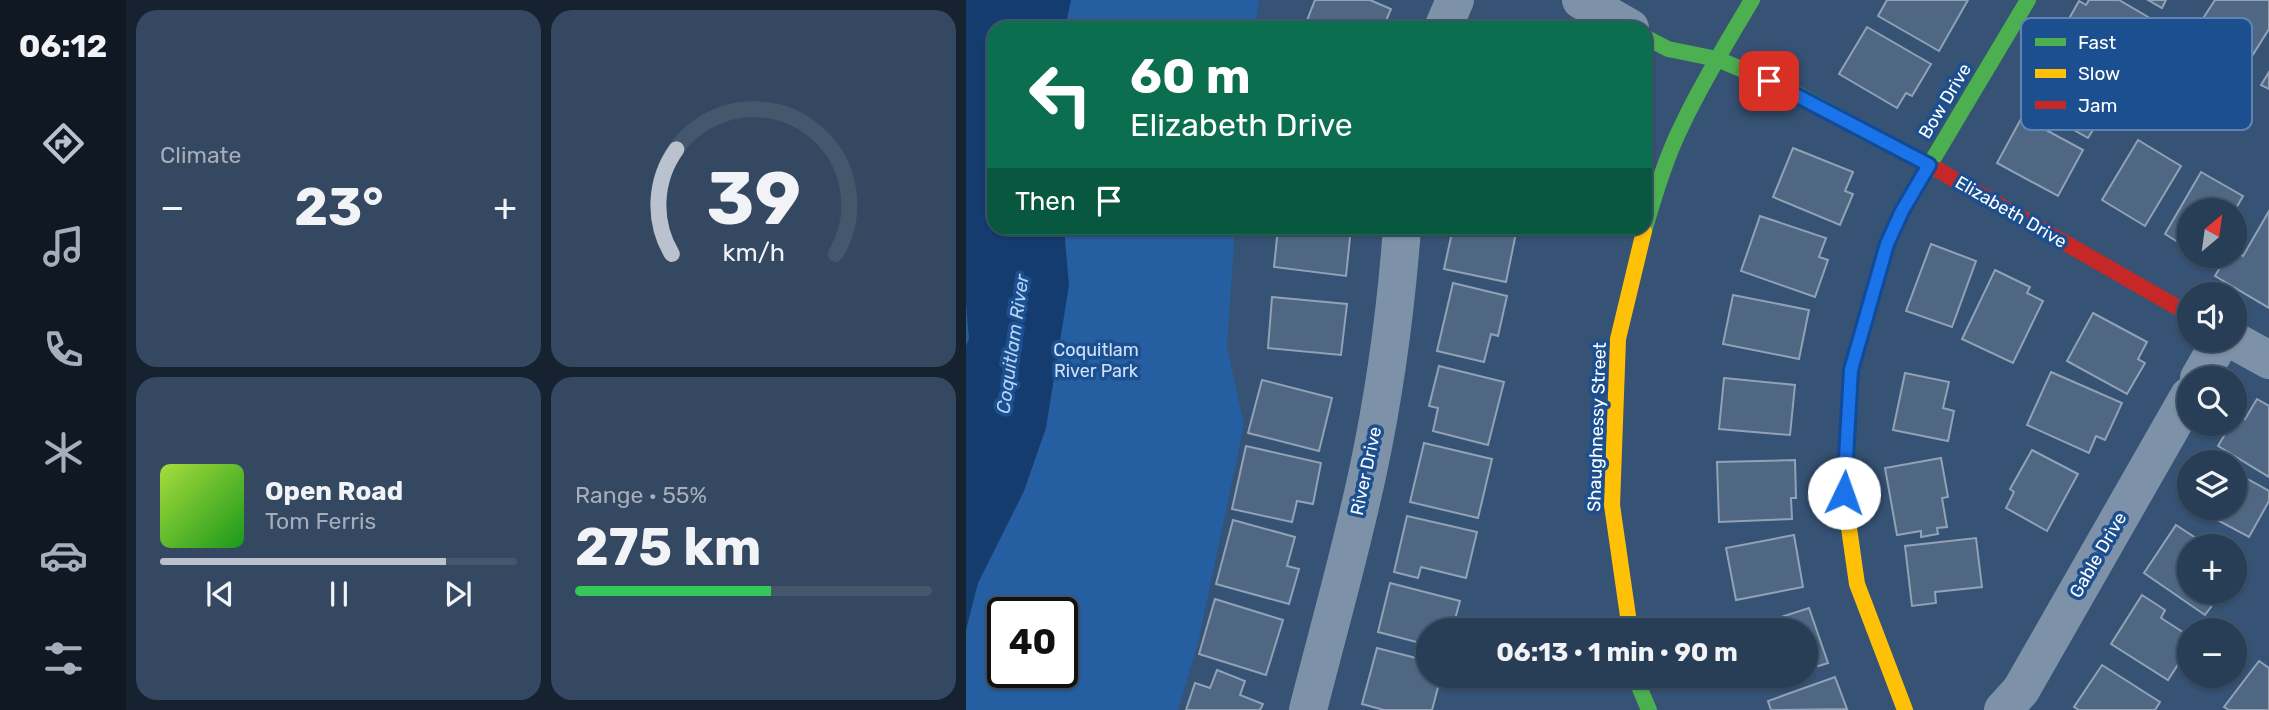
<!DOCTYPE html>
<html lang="en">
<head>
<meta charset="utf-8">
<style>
	:root { --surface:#283e57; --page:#344961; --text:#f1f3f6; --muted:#a5aeba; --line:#44576d; --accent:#b9c2ce }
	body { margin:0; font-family:Rubik,sans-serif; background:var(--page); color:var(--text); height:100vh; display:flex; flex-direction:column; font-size:26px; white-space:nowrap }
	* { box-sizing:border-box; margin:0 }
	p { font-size:23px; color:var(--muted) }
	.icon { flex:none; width:38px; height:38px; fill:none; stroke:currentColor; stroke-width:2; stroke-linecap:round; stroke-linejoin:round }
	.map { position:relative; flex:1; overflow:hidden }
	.details { display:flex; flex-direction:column; gap:10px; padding:10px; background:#162230; width:840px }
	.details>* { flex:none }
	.banner { position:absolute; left:21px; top:21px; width:665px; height:214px; border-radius:21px; box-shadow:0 2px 5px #0004,0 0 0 2px var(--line); background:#0b6e4f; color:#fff; overflow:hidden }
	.needle { width:46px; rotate:29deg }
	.buttons { position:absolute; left:1211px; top:198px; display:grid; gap:14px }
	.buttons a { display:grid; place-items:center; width:70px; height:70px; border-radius:50%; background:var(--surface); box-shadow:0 2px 5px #0004,0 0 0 2px var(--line); font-size:35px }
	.speed { position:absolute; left:21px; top:597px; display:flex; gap:14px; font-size:35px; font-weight:700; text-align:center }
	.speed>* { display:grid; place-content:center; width:91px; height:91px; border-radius:50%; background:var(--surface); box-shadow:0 2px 5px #0004,0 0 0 2px var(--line); line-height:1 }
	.speed .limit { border:4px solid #111; border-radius:10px; background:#fff; color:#111 }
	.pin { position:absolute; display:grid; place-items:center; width:60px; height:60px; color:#fff; margin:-30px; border-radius:14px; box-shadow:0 4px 10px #0006 }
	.me { position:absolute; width:77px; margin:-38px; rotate:3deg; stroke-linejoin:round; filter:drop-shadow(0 0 5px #0008) }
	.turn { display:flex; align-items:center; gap:24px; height:147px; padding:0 28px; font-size:32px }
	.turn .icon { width:91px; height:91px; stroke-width:2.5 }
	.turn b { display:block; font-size:49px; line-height:60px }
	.then { display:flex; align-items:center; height:66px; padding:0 28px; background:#0003; gap:14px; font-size:26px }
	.big { font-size:52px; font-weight:700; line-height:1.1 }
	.details .tile { flex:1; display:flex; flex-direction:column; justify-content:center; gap:10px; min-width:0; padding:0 24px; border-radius:21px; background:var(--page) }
	.details .dial { align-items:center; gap:0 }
	.dial svg { height:182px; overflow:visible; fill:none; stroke:var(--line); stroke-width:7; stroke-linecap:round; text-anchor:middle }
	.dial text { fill:var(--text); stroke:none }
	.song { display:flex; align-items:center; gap:21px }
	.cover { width:84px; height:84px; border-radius:10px; background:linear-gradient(135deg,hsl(80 70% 55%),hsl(120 70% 35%)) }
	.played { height:7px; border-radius:4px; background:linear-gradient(90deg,var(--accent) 80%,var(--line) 80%) }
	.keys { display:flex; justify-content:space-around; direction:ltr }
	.heat { display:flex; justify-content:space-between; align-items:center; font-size:38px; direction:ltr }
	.charge { height:10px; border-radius:5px; background:linear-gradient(90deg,#34c759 55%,var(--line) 0) }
	.details .tiles { flex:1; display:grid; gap:10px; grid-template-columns:repeat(2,1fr) }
	.trip { position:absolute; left:450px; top:618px; width:402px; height:70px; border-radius:35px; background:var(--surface); box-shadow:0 2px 5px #0004,0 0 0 2px var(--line); font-weight:700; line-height:70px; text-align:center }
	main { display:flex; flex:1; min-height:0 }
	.dock { display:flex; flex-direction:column; width:126px; justify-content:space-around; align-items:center; background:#101923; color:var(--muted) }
	.dock .icon { width:49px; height:49px }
	.dock .current { color:var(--accent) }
	.dock b { font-size:32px; color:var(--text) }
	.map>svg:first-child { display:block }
	.green { fill:#265fa1; fill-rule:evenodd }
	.water { fill:#153c6e }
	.building { fill:#506783; stroke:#92a2b6; stroke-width:2 }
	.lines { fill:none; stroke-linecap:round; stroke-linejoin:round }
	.street { stroke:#7d92a8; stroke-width:38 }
	.fast { stroke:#4caf50; stroke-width:16 }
	.slow { stroke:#ffc107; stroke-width:16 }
	.jam { stroke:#c62828; stroke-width:16 }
	.route-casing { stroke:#114b97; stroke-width:18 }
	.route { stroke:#1a73e8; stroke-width:12 }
	.labels { text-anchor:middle; stroke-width:7; stroke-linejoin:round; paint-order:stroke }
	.street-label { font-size:18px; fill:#fff; stroke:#1b4f8f }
	.park-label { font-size:18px; fill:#cfe3fa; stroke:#1b4f8f }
	.water-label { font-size:19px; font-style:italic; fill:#b5d3f5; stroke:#1b4f8f }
	.key { fill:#1b4f8f; stroke:#5f84b1; stroke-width:2 }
	.key-label { font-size:19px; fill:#fff }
</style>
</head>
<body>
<main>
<nav class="dock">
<b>06:12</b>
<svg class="icon current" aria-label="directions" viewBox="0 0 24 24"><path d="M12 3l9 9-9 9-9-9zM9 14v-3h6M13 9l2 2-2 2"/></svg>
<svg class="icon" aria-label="music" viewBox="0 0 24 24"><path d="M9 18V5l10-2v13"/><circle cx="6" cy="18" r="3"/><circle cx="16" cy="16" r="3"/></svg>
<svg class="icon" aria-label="phone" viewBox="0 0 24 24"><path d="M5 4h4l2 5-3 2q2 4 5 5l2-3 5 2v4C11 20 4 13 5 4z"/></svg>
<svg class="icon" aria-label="climate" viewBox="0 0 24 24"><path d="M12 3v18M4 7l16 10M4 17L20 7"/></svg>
<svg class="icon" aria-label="car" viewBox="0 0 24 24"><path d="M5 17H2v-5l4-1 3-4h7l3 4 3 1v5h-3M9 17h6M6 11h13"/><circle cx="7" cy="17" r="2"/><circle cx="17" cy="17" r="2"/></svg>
<svg class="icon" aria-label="filters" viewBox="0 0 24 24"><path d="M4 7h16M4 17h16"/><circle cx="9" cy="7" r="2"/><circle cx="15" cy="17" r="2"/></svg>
</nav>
<section class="details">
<div class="tiles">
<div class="tile"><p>Climate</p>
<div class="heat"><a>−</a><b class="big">23°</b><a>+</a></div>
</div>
<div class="tile dial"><svg viewBox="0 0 100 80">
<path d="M14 69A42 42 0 1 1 86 69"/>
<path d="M14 69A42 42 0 0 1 16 23" stroke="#b9c2ce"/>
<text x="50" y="56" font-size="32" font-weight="700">39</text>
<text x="50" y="72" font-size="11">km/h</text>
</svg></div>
<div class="tile">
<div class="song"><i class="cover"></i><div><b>Open Road</b><p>Tom Ferris</p></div></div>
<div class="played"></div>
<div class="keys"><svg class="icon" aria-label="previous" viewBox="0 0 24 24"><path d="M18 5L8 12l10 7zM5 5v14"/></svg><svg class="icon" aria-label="pause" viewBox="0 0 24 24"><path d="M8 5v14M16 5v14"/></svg><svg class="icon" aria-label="next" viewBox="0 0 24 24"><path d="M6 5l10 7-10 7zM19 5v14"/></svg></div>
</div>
<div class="tile"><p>Range · 55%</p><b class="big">275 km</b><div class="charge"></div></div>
</div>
</section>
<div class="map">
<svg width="1303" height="710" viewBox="0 0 1303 710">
	<rect width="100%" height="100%" fill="#365274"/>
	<!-- green -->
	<path class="green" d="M0 0H293L289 28H28V228H269L261 347 278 425 232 643 212 710H0ZM37 612H96V672H37Z"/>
	<!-- water -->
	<path class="water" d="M0 0H105L99 28H28V228H98L103 285 80 428 58 491 12 583 0 630V346L3 339 0 304Z"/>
	<!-- building -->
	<g class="building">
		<path d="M349 0H404L425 9 417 28H338Z"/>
		<path d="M921 0H1002L973 51 912 16Z"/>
		<path d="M1123 0H1153L1189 21 1161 71 1095 33 1113 1 1120 5Z"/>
		<path d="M1182 0H1200L1196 8Z"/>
		<path d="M1249 0H1303V29L1286 56 1234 23Z"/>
		<path d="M901 27 965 64 946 96 940 93 931 108 873 74Z"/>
		<path d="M1086 47 1109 61 1104 69 1148 95 1122 138 1055 100Z"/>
		<path d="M1303 72V89L1295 85Z"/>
		<path d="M1056 117 1117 150 1092 196 1031 163Z"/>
		<path d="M1172 140 1215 166 1179 226 1136 200Z"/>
		<path d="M827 148 887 172 879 191 887 194 874 225 807 197Z"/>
		<path d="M1235 172 1277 196 1269 210H1223V249L1199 234Z"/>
		<path d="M1303 211V308L1249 276 1261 256H1269V251L1277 256Z"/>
		<path d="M794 216 860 238 853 257 862 260 849 297 775 271Z"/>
		<path d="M312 228H385L380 276 308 267Z"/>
		<path d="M487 228H551L540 282 478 269Z"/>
		<path d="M965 244 1010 261 986 327 940 311Z"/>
		<path d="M1029 270 1064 287 1061 293 1077 301 1047 363 996 339Z"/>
		<path d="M487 283 541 296 532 336 525 334 518 362 471 351Z"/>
		<path d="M767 295 843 310 833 359 757 344Z"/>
		<path d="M306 297 381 304 375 355 302 348Z"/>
		<path d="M1127 313 1181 342 1172 359 1179 363 1161 394 1101 361Z"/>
		<path d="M473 366 538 382 522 445 467 431 472 408 463 406Z"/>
		<path d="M1085 372 1156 403 1139 440 1130 436 1123 453 1061 425Z"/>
		<path d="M939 373 983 382 977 408 988 411 982 441 927 430Z"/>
		<path d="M758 378 829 385 824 435 753 429Z"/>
		<path d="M296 380 366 398 353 451 282 433Z"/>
		<path d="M1291 399 1303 406V477L1252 446 1265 424H1269L1271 414 1279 419Z"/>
		<path d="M458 443 526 459 512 518 444 502Z"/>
		<path d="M280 446 355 463 347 504 331 501 326 522 266 509Z"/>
		<path d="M1066 450 1112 474 1081 531 1040 508 1048 492 1044 489Z"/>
		<path d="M975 458 982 497 976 498 981 527 971 528 972 534 955 537V531L931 535 919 468Z"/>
		<path d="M829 460 830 498H825L826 519 753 522 751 462Z"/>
		<path d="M1269 472 1303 491V501L1283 537 1229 508H1269Z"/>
		<path d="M441 516 511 532 500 578 455 567 452 578 428 572Z"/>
		<path d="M267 520 329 537 321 566 333 569 323 604 250 584Z"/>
		<path d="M1210 525 1242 546H1223V592H1256L1239 615 1178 573Z"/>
		<path d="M828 535 837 587 770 600 760 548Z"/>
		<path d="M1010 538 1016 587 969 592 970 603 946 606 939 546Z"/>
		<path d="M424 583 494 601 486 630H462V645L412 632Z"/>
		<path d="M1176 595 1199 610 1195 618 1223 636V647L1202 680 1145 644Z"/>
		<path d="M249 599 317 620 300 675 233 654Z"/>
		<path d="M843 608 862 663 840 670V630H775Z"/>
		<path d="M411 648 462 661V676H475L466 710H418L396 704Z"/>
		<path d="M1293 661 1303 668V710H1263L1258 707Z"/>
		<path d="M1136 665 1194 702 1189 710H1113L1108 707Z"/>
		<path d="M251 670 279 681 274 695 297 704 294 710H220L229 683 244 688Z"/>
		<path d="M790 676H824L794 686Z"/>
		<path d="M869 677 881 709 805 710 802 701Z"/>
	</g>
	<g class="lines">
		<!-- street -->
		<g class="street">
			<path d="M615 0 664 28"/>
			<path d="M477 28 489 0"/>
			<path d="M1267 340 1303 360"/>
			<path d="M1233 378 1255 340"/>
			<path d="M342 710C362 631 385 551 402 471 419 391 430 309 436 228"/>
			<path d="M1037 710 1055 690 1223 396"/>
		</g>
		<!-- fast -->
		<g class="fast">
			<path d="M679 37 702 49 751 59 816 86 972 170"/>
			<path d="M678 231C689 194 700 157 717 123 737 81 762 40 786 0"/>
			<path d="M880 454 885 370 921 244 936 211 1062 0"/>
			<path d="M671 676 672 684 683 710"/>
		</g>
		<!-- slow -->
		<g class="slow">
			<path d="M880 454 878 493 891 584 939 710"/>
			<path d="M664 630 646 505 652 339 678 231"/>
		</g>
		<!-- jam -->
		<path class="jam" d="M972 170 1223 314"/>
	</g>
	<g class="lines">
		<defs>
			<path id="route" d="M803 81 963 165 936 211 921 244 885 370 878 493"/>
		</defs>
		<!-- route casing -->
		<use href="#route" class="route-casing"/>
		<!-- route -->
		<use href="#route" class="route"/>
	</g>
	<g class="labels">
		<!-- street labels -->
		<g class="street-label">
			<text transform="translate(979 101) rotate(-59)" y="6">Bow Drive</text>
			<text transform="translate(1045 212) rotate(30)" y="6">Elizabeth Drive</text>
			<text transform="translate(631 427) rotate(-88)" y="6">Shaughnessy Street</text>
			<text transform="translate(400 471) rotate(-78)" y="6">River Drive</text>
			<text transform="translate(1132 555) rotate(-60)" y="6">Gable Drive</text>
		</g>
		<!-- park labels -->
		<g class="park-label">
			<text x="130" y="356">Coquitlam<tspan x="130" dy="21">River Park</tspan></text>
		</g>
		<!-- water labels -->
		<g class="water-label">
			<text transform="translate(46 344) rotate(-82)" y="7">Coquitlam River</text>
		</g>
	</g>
	<!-- legend -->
	<rect x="1055" y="18" width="231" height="112" rx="10" class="key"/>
	<rect x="1069" y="38" width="31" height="8" fill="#4caf50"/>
	<rect x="1069" y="69" width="31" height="9" fill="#ffc107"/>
	<rect x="1069" y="101" width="31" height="8" fill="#c62828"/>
	<g class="key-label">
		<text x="1112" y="49">Fast</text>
		<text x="1112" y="80">Slow</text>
		<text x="1112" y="112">Jam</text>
	</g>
</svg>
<div class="buttons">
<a><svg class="needle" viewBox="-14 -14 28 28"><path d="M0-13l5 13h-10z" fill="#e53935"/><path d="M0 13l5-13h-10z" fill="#a5aeba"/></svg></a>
<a><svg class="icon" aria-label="sound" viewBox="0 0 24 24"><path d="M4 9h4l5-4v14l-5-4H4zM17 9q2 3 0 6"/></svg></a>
<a><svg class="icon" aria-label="search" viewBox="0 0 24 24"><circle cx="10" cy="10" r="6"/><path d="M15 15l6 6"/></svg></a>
<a><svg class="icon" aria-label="layers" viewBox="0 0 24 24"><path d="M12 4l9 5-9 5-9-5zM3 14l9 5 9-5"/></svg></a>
<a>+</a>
<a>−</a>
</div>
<div class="speed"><div class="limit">40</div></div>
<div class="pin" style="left:803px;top:81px;background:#d93025"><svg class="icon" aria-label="arrive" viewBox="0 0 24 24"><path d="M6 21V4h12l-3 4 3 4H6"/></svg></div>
<svg class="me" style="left:878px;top:493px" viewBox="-20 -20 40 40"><circle r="19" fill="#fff"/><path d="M0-13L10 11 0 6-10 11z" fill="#1a73e8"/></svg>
<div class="trip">06:13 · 1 min · 90 m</div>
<div class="banner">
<div class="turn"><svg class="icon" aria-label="left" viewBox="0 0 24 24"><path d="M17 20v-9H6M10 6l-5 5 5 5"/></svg><div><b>60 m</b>Elizabeth Drive</div></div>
<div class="then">Then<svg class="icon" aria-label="arrive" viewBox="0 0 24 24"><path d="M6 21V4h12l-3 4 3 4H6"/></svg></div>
</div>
</div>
</main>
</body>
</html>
